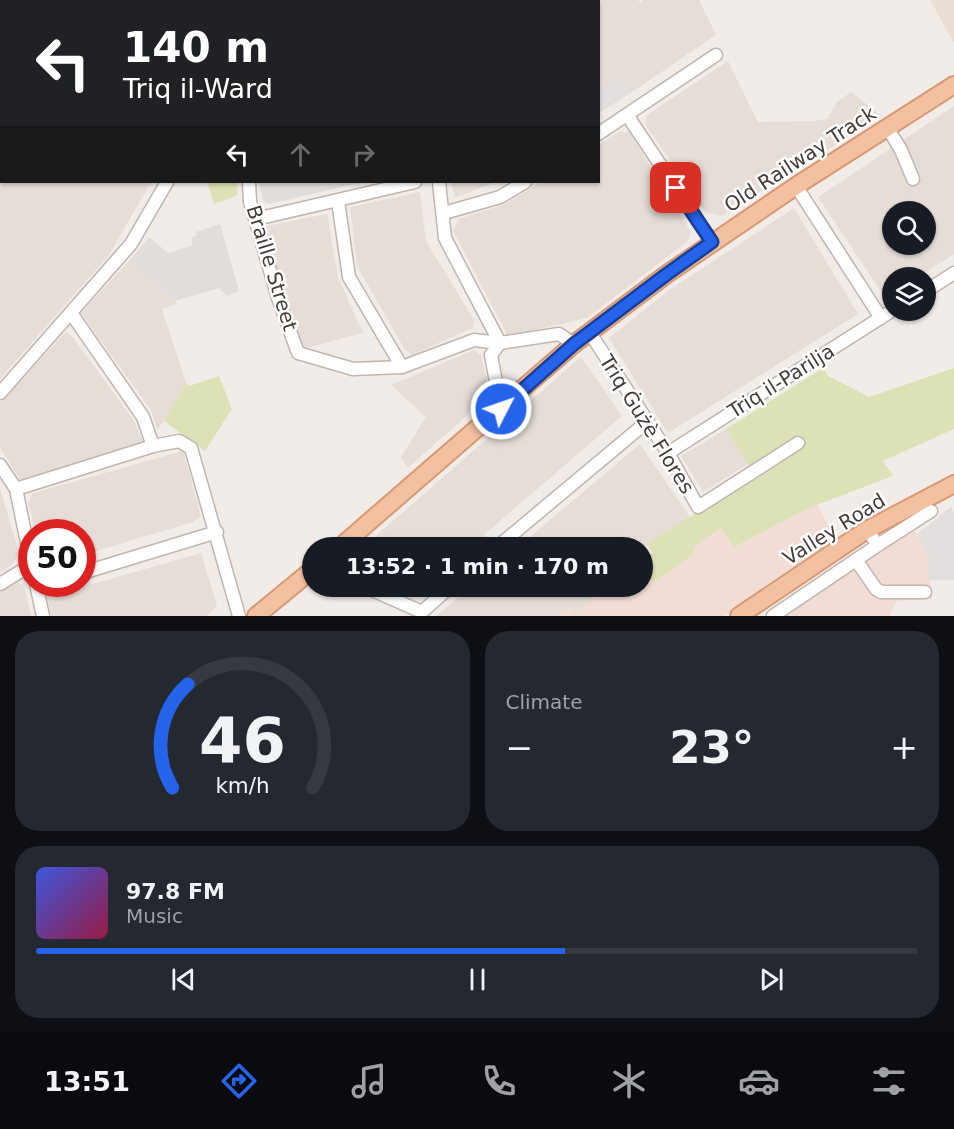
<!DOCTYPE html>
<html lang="en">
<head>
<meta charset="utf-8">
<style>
	:root { --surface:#171b24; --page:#242831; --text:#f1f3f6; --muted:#9ea1a6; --line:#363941; --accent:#2563eb }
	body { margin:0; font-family:"DejaVu Sans",sans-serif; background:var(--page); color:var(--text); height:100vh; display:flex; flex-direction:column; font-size:22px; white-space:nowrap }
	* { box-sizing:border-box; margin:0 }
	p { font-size:20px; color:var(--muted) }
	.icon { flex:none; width:33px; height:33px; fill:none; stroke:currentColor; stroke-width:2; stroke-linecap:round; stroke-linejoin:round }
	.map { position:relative; height:616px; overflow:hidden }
	.details { display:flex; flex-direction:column; gap:15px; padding:15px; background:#0d0f14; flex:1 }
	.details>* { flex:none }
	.guide { position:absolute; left:0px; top:0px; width:600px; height:183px; box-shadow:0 2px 4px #0004; background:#202124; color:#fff; overflow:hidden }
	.buttons { position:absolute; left:882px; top:201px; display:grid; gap:12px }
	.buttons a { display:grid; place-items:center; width:54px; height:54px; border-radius:50%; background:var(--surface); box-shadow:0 2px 4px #0004; font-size:30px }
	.speed { position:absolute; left:18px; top:519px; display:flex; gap:12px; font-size:30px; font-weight:700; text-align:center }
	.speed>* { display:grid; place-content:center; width:78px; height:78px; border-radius:50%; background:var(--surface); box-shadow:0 2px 4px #0004; line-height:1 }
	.speed .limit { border:9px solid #d22; background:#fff; color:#111 }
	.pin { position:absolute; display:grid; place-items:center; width:51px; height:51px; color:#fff; margin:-26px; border-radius:12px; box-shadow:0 3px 9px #0006 }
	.me { position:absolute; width:66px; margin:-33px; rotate:49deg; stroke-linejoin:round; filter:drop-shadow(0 0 4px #0008) }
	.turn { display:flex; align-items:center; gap:21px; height:126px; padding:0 24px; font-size:27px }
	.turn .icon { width:78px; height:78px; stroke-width:2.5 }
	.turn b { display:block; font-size:42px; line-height:51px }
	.lanes { display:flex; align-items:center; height:57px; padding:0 24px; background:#0003; justify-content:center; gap:30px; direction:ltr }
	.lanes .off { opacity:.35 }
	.big { font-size:45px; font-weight:600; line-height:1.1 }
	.details .card { flex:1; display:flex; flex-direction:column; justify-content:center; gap:9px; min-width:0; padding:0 21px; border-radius:24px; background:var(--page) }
	.details .dial { align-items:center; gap:0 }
	.dial svg { height:156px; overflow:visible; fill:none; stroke:var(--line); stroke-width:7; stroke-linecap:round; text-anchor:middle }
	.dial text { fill:var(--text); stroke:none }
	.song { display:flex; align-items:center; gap:18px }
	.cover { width:72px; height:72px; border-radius:9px; background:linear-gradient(135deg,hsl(230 70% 55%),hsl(340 70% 35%)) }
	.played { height:6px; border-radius:3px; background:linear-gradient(90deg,var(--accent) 60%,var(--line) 60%) }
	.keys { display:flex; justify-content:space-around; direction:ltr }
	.heat { display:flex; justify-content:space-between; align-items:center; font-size:33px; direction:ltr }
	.details .tiles { flex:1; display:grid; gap:15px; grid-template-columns:1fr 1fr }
	.card:last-child { grid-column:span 2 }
	.trip { position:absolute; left:302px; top:537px; width:351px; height:60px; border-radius:30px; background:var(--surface); box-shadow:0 2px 4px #0004; font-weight:600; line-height:60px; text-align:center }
	.tabs { display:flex; height:96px; justify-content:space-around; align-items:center; background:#090b0e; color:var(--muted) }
	.tabs .icon { width:42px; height:42px }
	.tabs .on { color:var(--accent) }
	.tabs b { font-size:27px; color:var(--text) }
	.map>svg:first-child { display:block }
	.residential { fill:#e6ddd7; fill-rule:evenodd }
	.commercial { fill:#f2ddd6 }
	.industrial { fill:#e2dcda }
	.education { fill:#eaddd4 }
	.green { fill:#dde2b6 }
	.parking { fill:#e1dedd }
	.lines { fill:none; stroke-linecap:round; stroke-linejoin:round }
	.minor-casing { stroke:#c0b5af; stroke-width:15 }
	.major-casing { stroke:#d79872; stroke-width:20 }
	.minor { stroke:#fff; stroke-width:12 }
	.major { stroke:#f3c1a1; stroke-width:16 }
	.route-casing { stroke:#184099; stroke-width:15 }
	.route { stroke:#2563eb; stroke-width:10 }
	.labels { text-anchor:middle; stroke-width:5; stroke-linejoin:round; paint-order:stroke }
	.street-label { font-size:20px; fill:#453c38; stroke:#fff }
</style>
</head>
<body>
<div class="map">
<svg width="954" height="616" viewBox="0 0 954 616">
	<rect width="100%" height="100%" fill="#f2ece9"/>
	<!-- residential -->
	<g class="residential">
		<path d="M515 0H638L640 2 643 0H699L716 35 629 94 618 77 599 89 598 2Z"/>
		<path d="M728 61 758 122 814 121 827 119 837 102 851 92 882 116 721 216 706 213 645 124 647 115Z"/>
		<path d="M954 106V254L919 277 892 278V295L886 299 818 197ZM892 212H926V244H892Z"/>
		<path d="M619 132H629L691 232 688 241 587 318 508 336 453 231 459 219 505 204 541 182H598L599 145Z"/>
		<path d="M0 145H1L2 182H151L109 255 0 379Z"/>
		<path d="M451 182H495L455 198Z"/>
		<path d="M420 192 426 241 474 320 473 328 412 355 405 350 357 266 350 207Z"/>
		<path d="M794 208 858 314 668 433 609 338 668 291Z"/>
		<path d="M327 214 338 277 363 333 306 348 296 337 264 231 267 226Z"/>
		<path d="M128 262 178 304 162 309 186 383 164 421 157 430 151 410 81 313Z"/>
		<path d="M66 332 72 336 134 421 143 442 20 480 0 447V403Z"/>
		<path d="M474 350 481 355 490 395 408 468 401 457 426 417 391 385Z"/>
		<path d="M581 357 622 416 470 547H363Z"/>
		<path d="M726 429 748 464 703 492 681 456Z"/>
		<path d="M640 444 690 517 642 549 517 548Z"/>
		<path d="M183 451 201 516 193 522 83 555 82 532H36L28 503 33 493Z"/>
		<path d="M0 489 19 552 13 564 0 572Z"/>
		<path d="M201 553 217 606 206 616H51L47 597Z"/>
		<path d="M16 582 24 585 31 616H0V593Z"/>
		<path d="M471 587H604L575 615 569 608 559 616H436Z"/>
	</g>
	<!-- commercial -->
	<g class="commercial">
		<path d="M817 504 836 540 765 586 725 616H559L569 608 575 614 604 587 642 586V567L654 583 695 553 692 548 722 528 734 547Z"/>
		<path d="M914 530 927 553 932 599 896 601 890 616H783Z"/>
	</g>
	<!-- industrial -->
	<g class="industrial">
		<path d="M259 182H364L269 204 263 201Z"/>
		<path d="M220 224 239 291 227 296 219 288 175 301 128 262 149 237 168 253 193 245 191 238 197 235 196 232Z"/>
	</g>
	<!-- education -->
	<path class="education" d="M930 0H954V43Z"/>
	<!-- green -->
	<g class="green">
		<path d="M207 182H237L238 195 214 204Z"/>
		<path d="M823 368 828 376 869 397 954 368V429L883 461 893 476 811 507 734 547 721 528 693 548 695 553 654 583 642 567V560L653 553 647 544 750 479 748 464 726 429Z"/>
		<path d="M219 376 232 409 205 451 164 421 186 383 189 386Z"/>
	</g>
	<!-- parking -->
	<g class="parking">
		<path d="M618 77 629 94 599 113V89Z"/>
		<path d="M951 507 954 513V580H929L927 553 917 534Z"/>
	</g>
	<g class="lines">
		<defs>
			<g id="minor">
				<path d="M234 0V2"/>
				<path d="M508 0 509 2"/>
				<path d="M0 43 2 42"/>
				<path d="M0 115 2 116"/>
				<path d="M627 115 712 242"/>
				<path d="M887 127 901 150 913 179"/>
				<path d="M598 134 716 55"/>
				<path d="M0 138 2 137"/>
				<path d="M249 182 250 202 278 298 298 353 353 369 402 367 474 340 500 343 559 334 574 344"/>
				<path d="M439 182 445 238 500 343"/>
				<path d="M796 186 881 318"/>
				<path d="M338 201 349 277 402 367"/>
				<path d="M444 213 500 197 525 182"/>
				<path d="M256 219 415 182"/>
				<path d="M926 291 954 273"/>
				<path d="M71 313 143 417 153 446"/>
				<path d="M590 333 668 453 698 507 798 443"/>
				<path d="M500 343 491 355 501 409"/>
				<path d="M0 393 131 244 167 182"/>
				<path d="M668 453 893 310"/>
				<path d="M0 465 16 489 32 567"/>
				<path d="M16 489 153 446 179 441 191 448 239 616"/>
				<path d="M867 530 878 545 931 511"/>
				<path d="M496 548 648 421"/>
				<path d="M856 560 876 589 881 592H925"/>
				<path d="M82 573 217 532"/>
				<path d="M0 584 31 565"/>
				<path d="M36 584 43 616"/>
				<path d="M363 586 422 612 451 586"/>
				<path d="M773 616 878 545"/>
			</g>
			<g id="major">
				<path d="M339 548 574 344 667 274 796 186 954 85"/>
				<path d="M256 616 312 570"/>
				<path d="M739 616 865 531 954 484"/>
			</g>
		</defs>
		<!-- minor casing -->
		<use href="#minor" class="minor-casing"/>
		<!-- major casing -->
		<use href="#major" class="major-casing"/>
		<!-- minor -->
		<use href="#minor" class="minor"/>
		<!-- major -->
		<use href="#major" class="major"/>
	</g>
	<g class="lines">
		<defs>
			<path id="route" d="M501 409 574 344 667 274 712 242 676 188"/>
		</defs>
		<!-- route casing -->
		<use href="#route" class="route-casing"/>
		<!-- route -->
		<use href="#route" class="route"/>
	</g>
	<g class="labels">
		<!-- street labels -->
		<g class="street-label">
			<text transform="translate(800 159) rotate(-33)" y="7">Old Railway Track</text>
			<text transform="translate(272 268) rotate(73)" y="7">Braille Street</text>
			<text transform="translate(781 381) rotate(-32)" y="7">Triq il-Parilja</text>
			<text transform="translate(647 424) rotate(58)" y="7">Triq Ġużè Flores</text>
			<text transform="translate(834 529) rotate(-32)" y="7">Valley Road</text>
		</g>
	</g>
</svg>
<div class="buttons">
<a><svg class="icon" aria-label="search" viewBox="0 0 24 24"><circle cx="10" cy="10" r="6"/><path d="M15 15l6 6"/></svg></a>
<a><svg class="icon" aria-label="layers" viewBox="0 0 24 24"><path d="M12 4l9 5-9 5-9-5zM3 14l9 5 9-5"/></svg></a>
</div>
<div class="speed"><div class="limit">50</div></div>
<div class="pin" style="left:676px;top:188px;background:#d93025"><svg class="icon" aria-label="arrive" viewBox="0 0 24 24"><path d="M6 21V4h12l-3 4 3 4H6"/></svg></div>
<svg class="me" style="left:501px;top:409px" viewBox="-20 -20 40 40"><circle r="17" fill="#2563eb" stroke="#fff" stroke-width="3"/><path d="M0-11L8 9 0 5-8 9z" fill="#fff"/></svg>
<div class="trip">13:52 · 1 min · 170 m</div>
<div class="guide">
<div class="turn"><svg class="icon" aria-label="left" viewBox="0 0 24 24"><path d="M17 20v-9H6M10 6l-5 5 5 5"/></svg><div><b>140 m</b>Triq il-Ward</div></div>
<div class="lanes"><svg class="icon" aria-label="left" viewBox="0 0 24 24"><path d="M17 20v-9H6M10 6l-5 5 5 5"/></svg><svg class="icon off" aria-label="ahead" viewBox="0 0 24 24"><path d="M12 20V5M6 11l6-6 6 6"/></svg><svg class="icon off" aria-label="right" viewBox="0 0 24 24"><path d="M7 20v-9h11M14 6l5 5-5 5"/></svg></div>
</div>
</div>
<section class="details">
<div class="tiles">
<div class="card dial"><svg viewBox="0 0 100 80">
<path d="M14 69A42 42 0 1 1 86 69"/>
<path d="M14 69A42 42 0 0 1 22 16" stroke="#2563eb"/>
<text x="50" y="56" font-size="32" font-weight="700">46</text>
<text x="50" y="72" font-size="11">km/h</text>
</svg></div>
<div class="card"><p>Climate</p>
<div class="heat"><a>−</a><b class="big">23°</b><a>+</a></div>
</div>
<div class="card">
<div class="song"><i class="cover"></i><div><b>97.8 FM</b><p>Music</p></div></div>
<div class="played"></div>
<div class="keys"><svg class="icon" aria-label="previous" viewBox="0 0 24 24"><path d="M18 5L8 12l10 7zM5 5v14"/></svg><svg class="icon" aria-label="pause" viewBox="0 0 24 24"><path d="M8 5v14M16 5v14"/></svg><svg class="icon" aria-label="next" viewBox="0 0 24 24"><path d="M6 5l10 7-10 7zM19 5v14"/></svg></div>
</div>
</div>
</section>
<nav class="tabs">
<b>13:51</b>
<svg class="icon on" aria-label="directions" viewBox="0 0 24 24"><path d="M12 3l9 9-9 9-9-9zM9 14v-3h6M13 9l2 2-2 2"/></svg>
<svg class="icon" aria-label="music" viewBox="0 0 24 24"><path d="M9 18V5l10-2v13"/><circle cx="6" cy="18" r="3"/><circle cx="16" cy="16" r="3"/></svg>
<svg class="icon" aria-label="phone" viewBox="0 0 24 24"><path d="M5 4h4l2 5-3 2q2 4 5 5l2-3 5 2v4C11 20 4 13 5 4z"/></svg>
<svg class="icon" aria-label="climate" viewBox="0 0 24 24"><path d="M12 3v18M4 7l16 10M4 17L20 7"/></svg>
<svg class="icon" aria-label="car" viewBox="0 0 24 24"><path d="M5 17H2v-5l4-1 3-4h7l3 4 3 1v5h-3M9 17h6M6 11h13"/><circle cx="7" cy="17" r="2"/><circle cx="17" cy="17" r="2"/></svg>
<svg class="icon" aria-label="filters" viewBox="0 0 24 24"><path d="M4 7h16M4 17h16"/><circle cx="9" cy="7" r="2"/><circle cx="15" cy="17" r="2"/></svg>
</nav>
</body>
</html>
